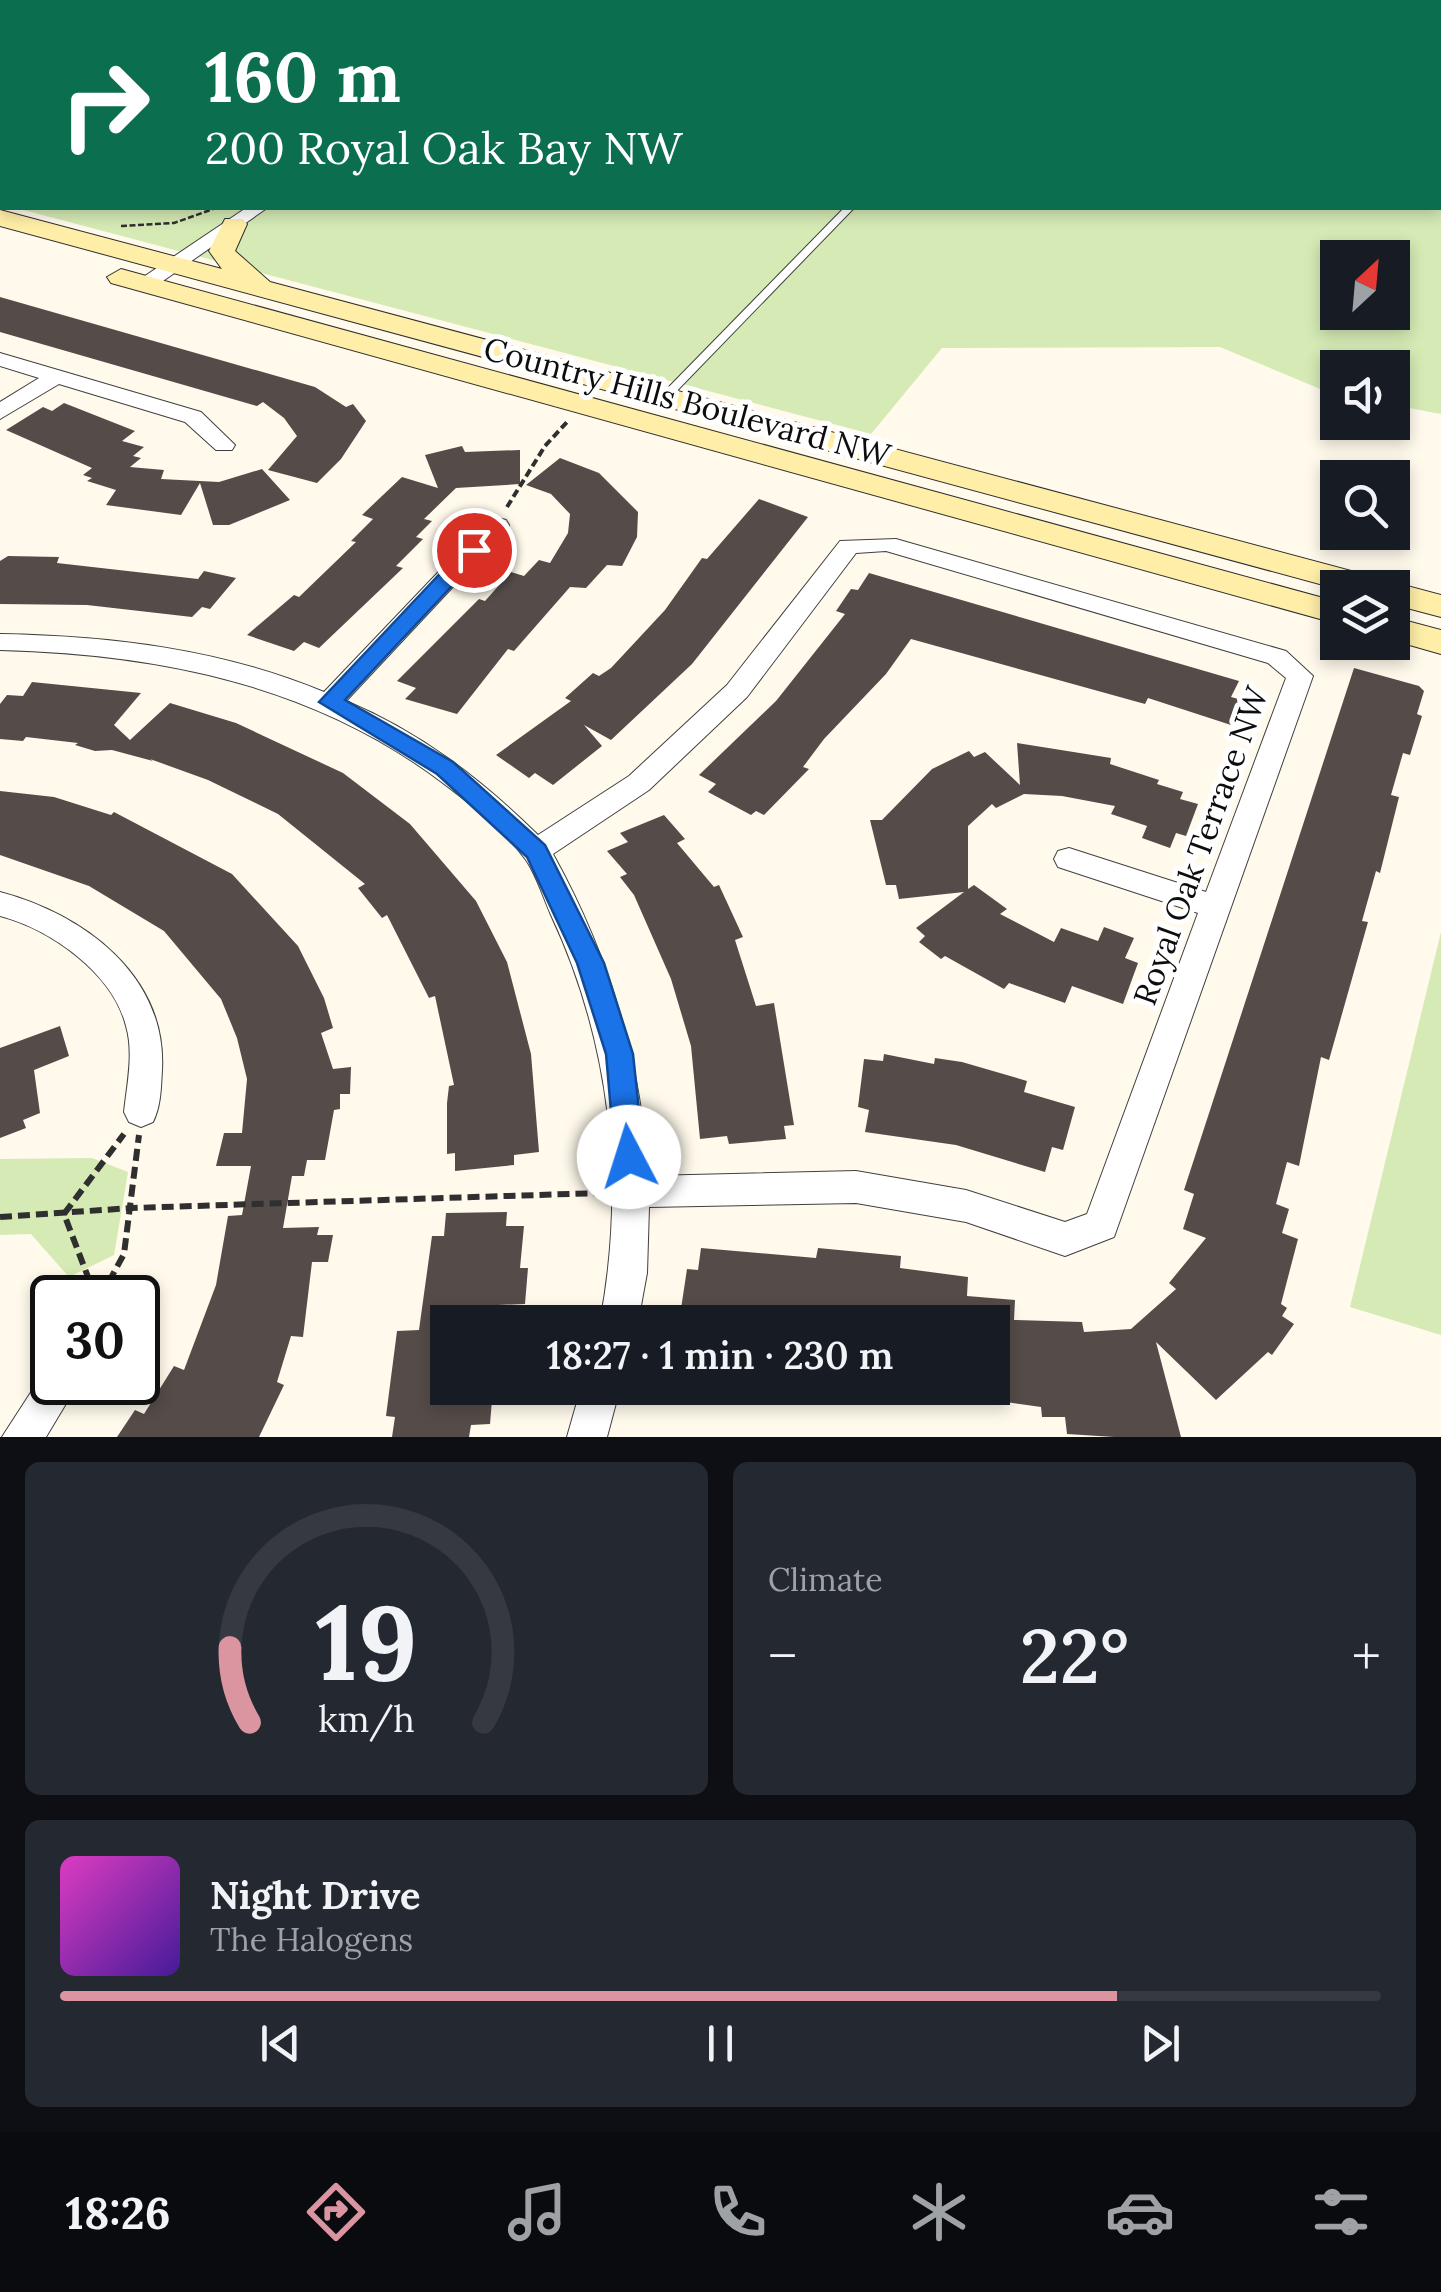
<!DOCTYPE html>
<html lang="en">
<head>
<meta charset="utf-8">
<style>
	:root { --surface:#171b24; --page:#242831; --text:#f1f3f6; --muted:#9ea1a6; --line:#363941; --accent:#da95a0 }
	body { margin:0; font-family:Lora,serif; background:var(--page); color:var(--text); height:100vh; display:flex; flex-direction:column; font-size:38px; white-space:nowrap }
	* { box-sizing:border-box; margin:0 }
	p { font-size:32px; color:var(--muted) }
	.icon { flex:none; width:55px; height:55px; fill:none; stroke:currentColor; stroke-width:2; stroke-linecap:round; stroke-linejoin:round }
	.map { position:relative; height:1437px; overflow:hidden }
	.drawer { display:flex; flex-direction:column; gap:25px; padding:25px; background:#0d0f14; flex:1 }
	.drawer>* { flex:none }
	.guide { position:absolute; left:0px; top:0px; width:1442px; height:210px; box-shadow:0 5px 15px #0003; background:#0b6e4f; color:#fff; overflow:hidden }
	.needle { width:65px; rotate:26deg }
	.tools { position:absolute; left:1320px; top:240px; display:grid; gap:20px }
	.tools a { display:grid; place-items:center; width:90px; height:90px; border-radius:0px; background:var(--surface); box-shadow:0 5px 15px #0003; font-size:50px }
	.speed { position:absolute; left:30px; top:1275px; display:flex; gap:20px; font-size:50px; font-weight:700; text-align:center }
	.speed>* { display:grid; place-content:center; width:130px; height:130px; border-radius:50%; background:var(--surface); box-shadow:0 5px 15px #0003; line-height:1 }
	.speed .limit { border:5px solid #111; border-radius:15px; background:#fff; color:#111 }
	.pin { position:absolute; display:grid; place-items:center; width:85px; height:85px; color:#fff; margin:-42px; border:5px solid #fff; border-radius:50%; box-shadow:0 2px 10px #0007 }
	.me { position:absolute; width:110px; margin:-55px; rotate:355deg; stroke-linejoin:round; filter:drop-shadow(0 0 8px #0008) }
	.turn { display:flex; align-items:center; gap:35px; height:210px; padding:0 40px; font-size:45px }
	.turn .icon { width:130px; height:130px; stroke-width:2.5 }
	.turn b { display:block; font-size:70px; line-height:85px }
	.big { font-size:75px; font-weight:600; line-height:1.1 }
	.drawer .card { flex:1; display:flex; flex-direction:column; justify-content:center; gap:15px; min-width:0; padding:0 35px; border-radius:15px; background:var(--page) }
	.drawer .dial { align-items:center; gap:0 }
	.dial svg { height:260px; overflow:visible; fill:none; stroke:var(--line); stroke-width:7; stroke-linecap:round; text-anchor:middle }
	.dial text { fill:var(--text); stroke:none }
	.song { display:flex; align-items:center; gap:30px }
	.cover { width:120px; height:120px; border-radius:15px; background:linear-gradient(135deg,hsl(310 70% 55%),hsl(260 70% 35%)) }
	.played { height:10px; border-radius:5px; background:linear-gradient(90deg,var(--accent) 80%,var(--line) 80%) }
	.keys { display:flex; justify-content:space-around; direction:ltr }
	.heat { display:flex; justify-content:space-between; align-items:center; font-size:55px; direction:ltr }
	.drawer .tiles { flex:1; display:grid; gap:25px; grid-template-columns:1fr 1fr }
	.card:last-child { grid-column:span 2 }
	.trip { position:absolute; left:430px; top:1305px; width:580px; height:100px; border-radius:0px; background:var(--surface); box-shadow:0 5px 15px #0003; font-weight:600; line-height:100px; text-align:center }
	.tabs { display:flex; height:160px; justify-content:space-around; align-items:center; background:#090b0e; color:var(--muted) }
	.tabs .icon { width:70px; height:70px }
	.tabs .on { color:var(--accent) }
	.tabs b { font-size:45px; color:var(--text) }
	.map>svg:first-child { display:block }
	.green { fill:#d5eab5; fill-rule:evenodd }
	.building { fill:#554c49 }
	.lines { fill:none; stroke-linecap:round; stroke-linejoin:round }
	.service-casing { stroke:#404040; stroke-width:2 }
	.minor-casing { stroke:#404040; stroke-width:2 }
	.secondary-casing { stroke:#2f2f2f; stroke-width:2 }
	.path-far2 { stroke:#2f2f2f; stroke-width:2.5; stroke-dasharray:6 2.5; stroke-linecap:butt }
	.path-far1 { stroke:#2f2f2f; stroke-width:4; stroke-dasharray:8 4; stroke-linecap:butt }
	.path { stroke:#2f2f2f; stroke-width:6; stroke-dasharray:12 6; stroke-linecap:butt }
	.service { fill:#fff; fill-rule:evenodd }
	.minor { fill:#fff; fill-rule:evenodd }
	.secondary { fill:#ffeea7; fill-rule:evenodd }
	.route { fill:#1a73e8; stroke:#114b97; stroke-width:2.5 }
	.labels { text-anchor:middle; stroke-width:10; stroke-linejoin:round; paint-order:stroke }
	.street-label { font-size:32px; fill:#0d0d0d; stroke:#fff }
</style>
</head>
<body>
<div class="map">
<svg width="1441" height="1437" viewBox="0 0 1441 1437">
	<rect width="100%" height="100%" fill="#fffaec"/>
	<!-- green -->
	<g class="green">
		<path d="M0 0 1441 1V414L1393 405 1392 368H1338L1337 396 1220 347 942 348 871 434 16 208H1440V2H2V204ZM1338 258H1392V312H1338Z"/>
		<path d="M1441 932V1335L1350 1307Z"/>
		<path d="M92 1158 128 1172 114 1255 69 1277 31 1234 0 1235V1159Z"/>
	</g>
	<!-- building -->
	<g class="building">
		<path d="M0 297 315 387 346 407 353 404 366 421 341 459 317 483 268 470 297 436 284 418 263 402 257 406 0 332Z"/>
		<path d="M64 403 135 431 122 441 144 447 133 456 141 458 130 467 164 470 161 479 219 482 262 469 290 500 229 525H213L200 483 181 515 106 505 116 490 87 481 92 478 83 475 92 468 6 430 43 407 52 411Z"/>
		<path d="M462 446 465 452 520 450V484L456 488 424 519 432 521 416 537 423 539 396 566 403 568 319 648 304 642 294 651 247 635 294 595 299 597 356 542 351 541 373 519 362 515 402 477 438 488 425 455Z"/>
		<path d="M560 458 599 473 638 512 637 537 622 566 607 565 586 588 570 587 514 651 508 649 457 714 405 699 416 688 397 681 479 599 485 601 511 572 524 576 539 560 550 563 568 533 570 514 551 494 526 485Z"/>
		<path d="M759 499 808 517 692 664 611 740 584 725 602 746 553 785 535 773 529 778 496 755 571 701 565 698 593 673 599 676 611 668 665 610 702 558 707 559Z"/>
		<path d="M8 556 59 557 57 563 198 579 204 571 236 578 210 609 202 607 192 617 87 605 0 604V561Z"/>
		<path d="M869 573 1239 681 1231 697 1242 700 1231 725 1148 698 1145 704 911 639 886 674 824 739 803 767 809 769 764 815 756 811 751 815 708 792 716 784 699 775 776 701 845 614 836 611 851 589 858 590Z"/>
		<path d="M1354 668 1419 686 1424 691 1417 714 1422 716 1410 755 1403 753 1391 795 1399 797 1380 873 1376 871 1362 921 1368 922 1329 1060 1321 1057 1299 1166 1287 1162 1276 1204 1289 1209 1282 1233 1298 1239 1281 1304 1287 1308 1282 1316 1294 1324 1272 1355 1268 1352 1216 1400 1156 1342 1181 1437H1114L1067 1434 1065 1417H1042L1041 1407 992 1400V1322H679L687 1269 698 1270 701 1248 816 1258 818 1248 901 1256 900 1268 968 1277 967 1296 1015 1300 1014 1320 1082 1322 1084 1332 1131 1329 1176 1289 1169 1283 1206 1238 1183 1229 1194 1194 1184 1190Z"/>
		<path d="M32 682 141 693 114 725 130 740 170 703 236 723 343 773 410 824 476 901 507 962 531 1054 539 1152 514 1155V1165L455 1171V1153L447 1154V1103L449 1086 454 1085 435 996 429 998 387 915 382 918 358 888 365 884 278 814 208 780 150 759 153 761 112 750 95 751 75 745 78 743 26 737 23 741 0 739V704L7 695 23 696Z"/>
		<path d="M1017 743 1111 758 1110 764 1159 780 1157 784 1183 792 1180 799 1198 804 1186 836 1176 833 1170 848 1142 838 1147 826 1111 814 1115 806 1062 796 1024 794 996 808 992 804 968 826V889L974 885 1007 909 1000 914 1054 942 1061 928 1098 941 1104 927 1134 938 1125 958 1138 963 1123 1004 1072 986 1065 1003 1009 983 1004 989 945 956 941 959 919 942 925 936 916 928 964 892 899 899 896 885H886L870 820H882L932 769 969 751 974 757 985 752 1020 785Z"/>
		<path d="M0 791 54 797 111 815 114 812 232 874 298 946 324 998 333 1028 321 1033 333 1069 351 1067 350 1094H340V1109L334 1110 325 1160H307L304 1176H292L283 1228 319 1227 317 1235H333L328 1262H312L303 1337 291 1336 277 1382 284 1385 259 1437H117L135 1410 144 1414 174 1366 184 1370 216 1285 228 1216 242 1215 251 1166H216L224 1133H242L247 1079 237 1038 221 999 164 931 89 886 0 855Z"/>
		<path d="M664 815 685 839 677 843 714 887 719 885 743 937 735 940 756 1006 774 1003 794 1125 784 1126 786 1139 729 1144 727 1136 700 1139 691 1046 671 979 634 895 620 877 627 874 607 851 628 842 620 833Z"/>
		<path d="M60 1026 69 1056 34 1070 40 1113 23 1120 26 1128 0 1138V1048Z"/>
		<path d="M884 1054 934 1064 935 1058 962 1062 1027 1081 1024 1092 1075 1107 1063 1150 1052 1147 1045 1172 956 1145 865 1132 869 1110 858 1107 864 1059 883 1061Z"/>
		<path d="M507 1212 506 1226H524L520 1268H528L525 1304 498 1305 497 1316 448 1317V1388H493L490 1424 471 1425 469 1437H392L395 1417 386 1416 397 1331 419 1330 432 1236H444L446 1213Z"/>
	</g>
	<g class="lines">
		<defs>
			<g id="service">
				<path d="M1093 0H1101V2H1094Z"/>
				<path d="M844 208H854L669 399H661V395Z"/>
			</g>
			<g id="minor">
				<path d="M191 0H213L215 2H193Z"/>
				<path d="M246 208H267L153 288H139V280Z"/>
				<path d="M0 353 201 412 235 445 232 450H216L185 422 59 384 0 419V402L39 378 0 366Z"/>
				<path d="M497 518 506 520 509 525 506 530 346 701C420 732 481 779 538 835L629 776 727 685 840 541 896 539 1286 651 1313 676 1114 1237 1065 1256 966 1222 856 1203 649 1207 647 1273 638 1322H600C626 1184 611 1043 551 915 543 897 537 876 526 860 505 830 472 805 443 783 314 685 159 654 0 650V634C111 636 221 649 324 692L488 520ZM886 551 1268 663 1286 678 1206 892 1069 848 1058 851 1054 859 1058 867 1198 913 1087 1214 1065 1222 966 1190 856 1171 648 1176C641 1061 609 955 553 854L649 790 747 697 856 553Z"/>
				<path d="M0 892C83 914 167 975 162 1070 161 1087 161 1106 153 1122L141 1127 129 1122 124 1112C127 1084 134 1053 126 1026 113 973 50 929 0 916Z"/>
				<path d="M52 1366V1382H79L46 1437H2L46 1369Z"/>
				<path d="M581 1388H620L607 1437H567Z"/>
			</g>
			<g id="secondary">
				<path d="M0 210 222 269 209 251 225 219H243L247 224 235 251 270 282 1441 595V617L1392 604V588L1338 589 0 226Z"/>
				<path d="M121 269 1338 602V624L111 283 107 277Z"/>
				<path d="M1392 617 1441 630V654L1392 640Z"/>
			</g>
		</defs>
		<!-- service casing -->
		<use href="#service" class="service-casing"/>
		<!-- minor casing -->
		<use href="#minor" class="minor-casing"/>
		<!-- secondary casing -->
		<use href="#secondary" class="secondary-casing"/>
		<!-- path-far2 -->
		<g class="path-far2">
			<path d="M122 0 148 2"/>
			<path d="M160 0 167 2"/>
			<path d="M228 0 241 2"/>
			<path d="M694 0 701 2"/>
			<path d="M248 2H273"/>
			<path d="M428 2 439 0"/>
			<path d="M951 2 958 0"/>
			<path d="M121 226 174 223 216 208"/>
		</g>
		<!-- path-far1 -->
		<path class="path-far1" d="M507 507 545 446 567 422"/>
		<!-- path -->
		<g class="path">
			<path d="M0 1217 132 1208 600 1193"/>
			<path d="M96 1298 64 1214 124 1134"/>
			<path d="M100 1298 124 1254 139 1135"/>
		</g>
		<!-- service -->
		<use href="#service" class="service"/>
		<!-- minor -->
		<use href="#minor" class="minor"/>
		<!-- secondary -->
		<use href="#secondary" class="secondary"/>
	</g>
	<!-- route -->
	<path class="route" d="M474 544 481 546V555L345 700 453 762 545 845 604 963 633 1054 644 1157 640 1166 629 1170 619 1166 615 1157 606 1054 577 963 527 857 437 774 319 702 466 546Z"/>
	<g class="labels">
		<!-- street labels -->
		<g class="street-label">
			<text transform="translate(687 402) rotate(15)" y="11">Country Hills Boulevard NW</text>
			<text transform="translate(1201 846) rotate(-70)" y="11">Royal Oak Terrace NW</text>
		</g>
	</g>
</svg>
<div class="tools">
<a><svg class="needle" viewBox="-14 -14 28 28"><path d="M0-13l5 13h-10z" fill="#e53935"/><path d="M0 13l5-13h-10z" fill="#9ea1a6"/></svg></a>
<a><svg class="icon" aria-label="sound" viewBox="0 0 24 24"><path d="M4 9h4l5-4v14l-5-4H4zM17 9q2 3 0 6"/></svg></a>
<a><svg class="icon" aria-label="search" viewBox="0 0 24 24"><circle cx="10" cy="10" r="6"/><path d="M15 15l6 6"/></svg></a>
<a><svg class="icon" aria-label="layers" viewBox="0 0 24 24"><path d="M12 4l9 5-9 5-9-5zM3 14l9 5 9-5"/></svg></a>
</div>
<div class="speed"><div class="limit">30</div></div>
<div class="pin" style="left:474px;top:550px;background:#d93025"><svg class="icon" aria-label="arrive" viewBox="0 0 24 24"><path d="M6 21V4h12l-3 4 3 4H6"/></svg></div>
<svg class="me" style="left:629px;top:1157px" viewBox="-20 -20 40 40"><circle r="19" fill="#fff"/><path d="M0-13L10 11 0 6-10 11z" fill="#1a73e8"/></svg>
<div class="trip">18:27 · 1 min · 230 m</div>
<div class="guide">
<div class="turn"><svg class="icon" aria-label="right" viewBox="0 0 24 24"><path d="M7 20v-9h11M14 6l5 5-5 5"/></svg><div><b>160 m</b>200 Royal Oak Bay NW</div></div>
</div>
</div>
<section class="drawer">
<div class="tiles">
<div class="card dial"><svg viewBox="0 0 100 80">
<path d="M14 69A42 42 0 1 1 86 69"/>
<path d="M14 69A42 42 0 0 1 8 46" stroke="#da95a0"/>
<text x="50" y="56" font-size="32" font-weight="700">19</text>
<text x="50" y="72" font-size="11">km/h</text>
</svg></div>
<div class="card"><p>Climate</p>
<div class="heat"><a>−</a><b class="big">22°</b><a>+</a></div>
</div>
<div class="card">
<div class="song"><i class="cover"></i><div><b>Night Drive</b><p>The Halogens</p></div></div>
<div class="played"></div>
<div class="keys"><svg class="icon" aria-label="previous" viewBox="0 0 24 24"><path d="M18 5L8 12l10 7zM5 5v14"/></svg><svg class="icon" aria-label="pause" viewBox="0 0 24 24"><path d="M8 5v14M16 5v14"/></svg><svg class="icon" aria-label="next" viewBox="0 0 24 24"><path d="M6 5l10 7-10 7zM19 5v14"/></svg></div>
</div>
</div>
</section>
<nav class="tabs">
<b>18:26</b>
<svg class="icon on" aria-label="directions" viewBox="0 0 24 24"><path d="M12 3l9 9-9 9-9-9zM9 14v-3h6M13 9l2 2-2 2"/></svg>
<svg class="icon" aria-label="music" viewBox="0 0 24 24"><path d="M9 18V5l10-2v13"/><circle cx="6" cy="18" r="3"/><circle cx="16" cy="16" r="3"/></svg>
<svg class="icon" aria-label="phone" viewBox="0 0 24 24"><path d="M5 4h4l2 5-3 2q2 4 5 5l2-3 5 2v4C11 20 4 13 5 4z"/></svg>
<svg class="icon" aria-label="climate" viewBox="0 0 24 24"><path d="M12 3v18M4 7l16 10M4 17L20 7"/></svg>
<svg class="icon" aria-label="car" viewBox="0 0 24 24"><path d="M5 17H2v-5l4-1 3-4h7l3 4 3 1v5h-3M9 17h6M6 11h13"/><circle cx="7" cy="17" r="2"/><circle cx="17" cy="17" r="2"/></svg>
<svg class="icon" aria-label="filters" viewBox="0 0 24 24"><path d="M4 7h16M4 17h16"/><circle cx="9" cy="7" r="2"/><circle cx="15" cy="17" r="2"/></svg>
</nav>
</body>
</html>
